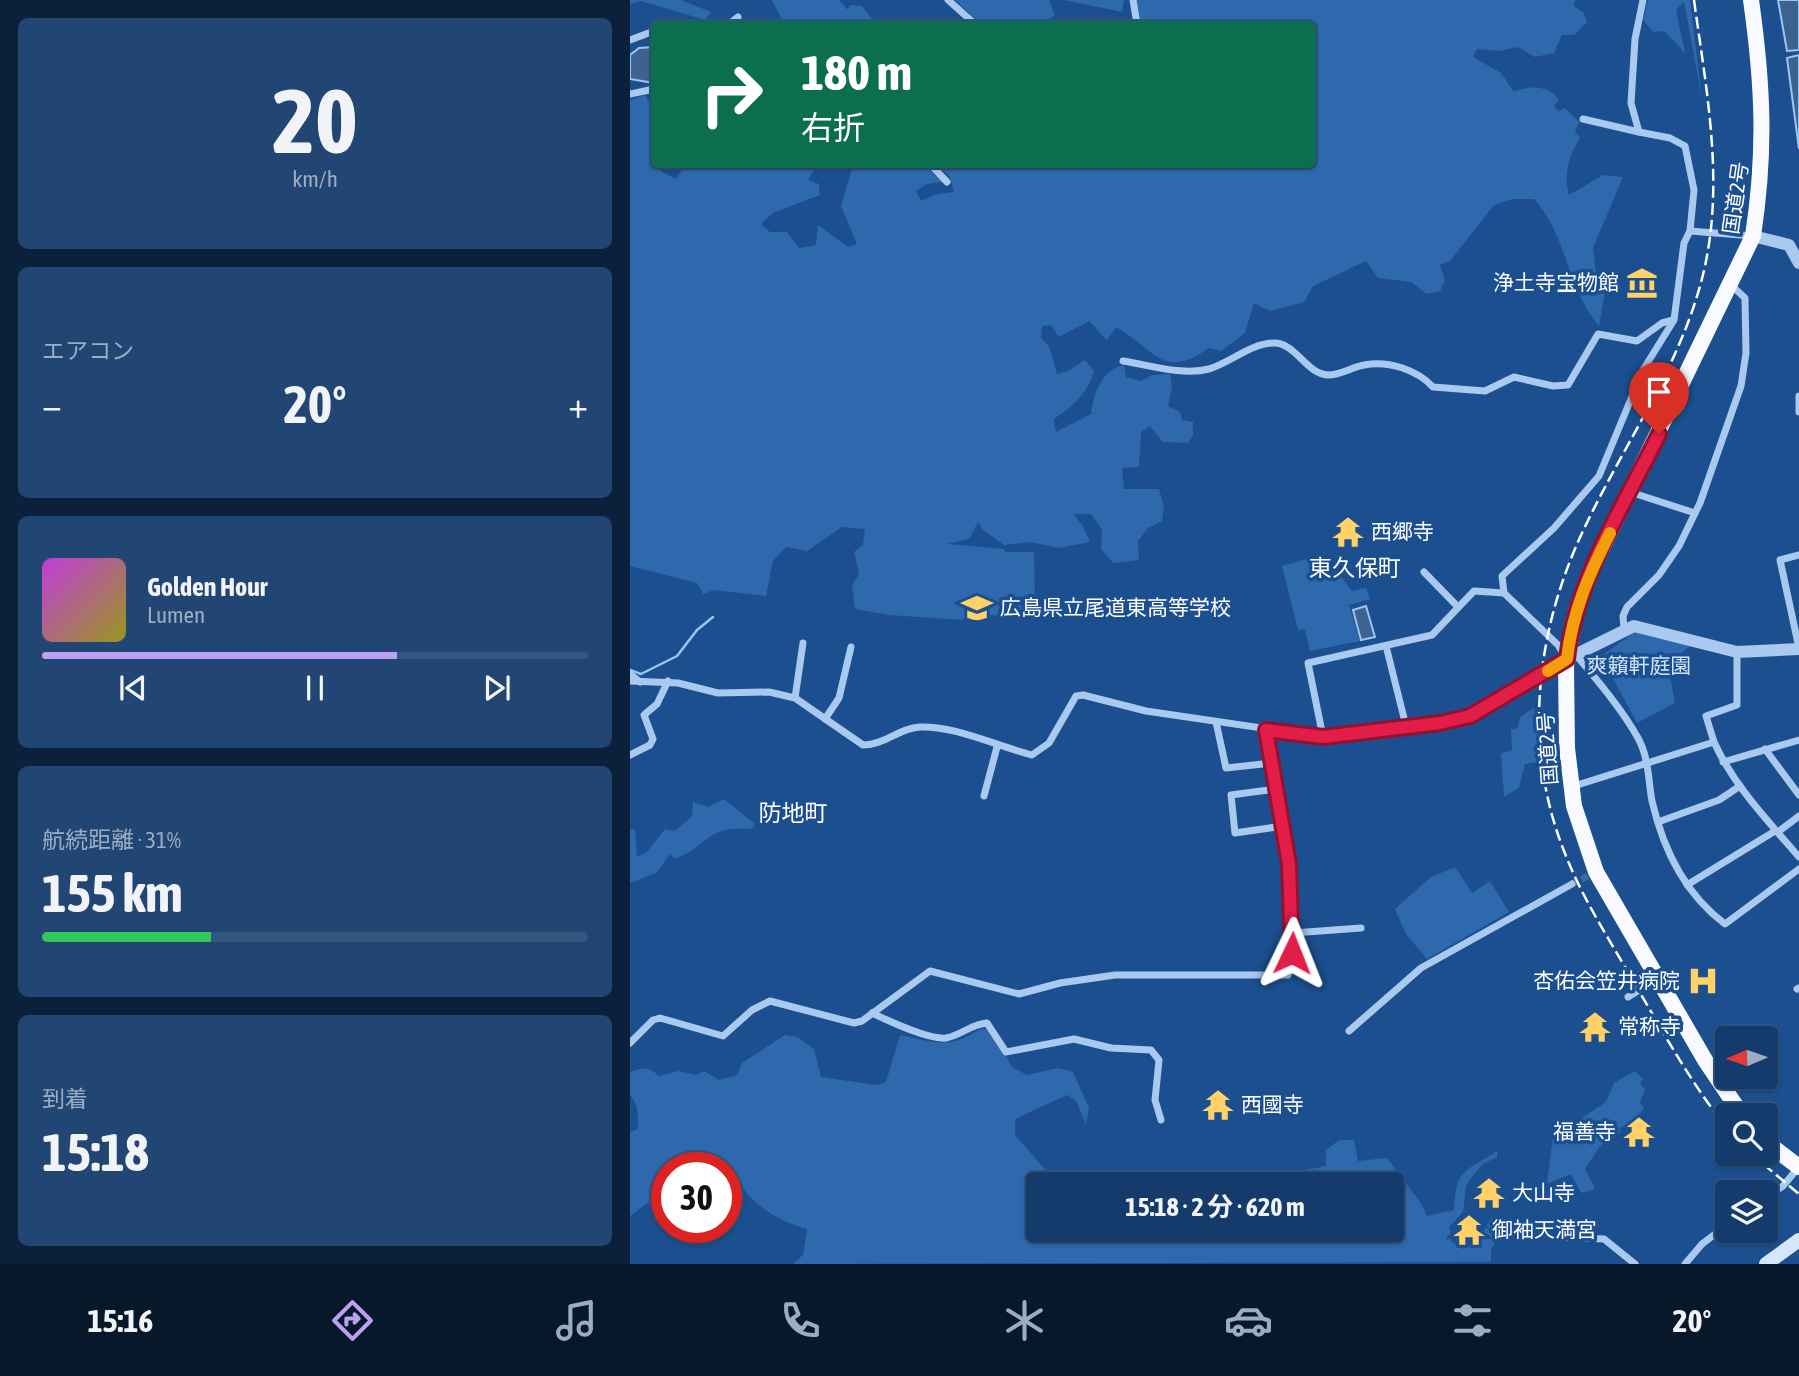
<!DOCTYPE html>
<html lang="ja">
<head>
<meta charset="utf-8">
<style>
	:root { --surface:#143b6b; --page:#214673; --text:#f1f3f6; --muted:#9dadc1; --line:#33557e; --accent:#bca0f2 }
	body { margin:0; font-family:"Asap Condensed","Noto Sans JP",sans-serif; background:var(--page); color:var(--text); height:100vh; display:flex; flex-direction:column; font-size:26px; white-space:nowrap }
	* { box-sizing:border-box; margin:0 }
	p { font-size:23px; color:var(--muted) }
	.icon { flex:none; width:38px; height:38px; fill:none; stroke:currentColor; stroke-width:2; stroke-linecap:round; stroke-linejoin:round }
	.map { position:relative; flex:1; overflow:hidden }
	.panel { display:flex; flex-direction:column; gap:18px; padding:18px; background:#0b203b; width:630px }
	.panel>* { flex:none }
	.top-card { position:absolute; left:21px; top:21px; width:665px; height:147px; border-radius:7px; box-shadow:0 2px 5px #0004,0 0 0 2px var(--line); background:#0b6e4f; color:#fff; overflow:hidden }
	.needle { width:46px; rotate:268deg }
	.fabs { position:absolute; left:1085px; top:1026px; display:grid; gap:14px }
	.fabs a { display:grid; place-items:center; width:63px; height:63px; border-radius:7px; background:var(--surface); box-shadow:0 2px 5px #0004,0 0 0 2px var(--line); font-size:35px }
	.speed { position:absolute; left:21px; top:1152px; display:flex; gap:14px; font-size:35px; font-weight:700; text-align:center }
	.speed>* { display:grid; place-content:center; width:91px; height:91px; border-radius:50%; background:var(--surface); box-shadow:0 2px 5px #0004,0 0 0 2px var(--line); line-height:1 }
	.speed .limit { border:10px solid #d22; background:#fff; color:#111 }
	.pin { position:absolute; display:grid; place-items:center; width:60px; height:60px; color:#fff; margin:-72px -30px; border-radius:50% 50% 50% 0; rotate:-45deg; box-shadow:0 0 7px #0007 }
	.pin .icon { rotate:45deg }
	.me { position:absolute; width:77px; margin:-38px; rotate:2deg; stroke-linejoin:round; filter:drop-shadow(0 0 5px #0008) }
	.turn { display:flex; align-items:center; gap:24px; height:147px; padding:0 35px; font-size:32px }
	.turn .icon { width:91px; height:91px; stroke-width:2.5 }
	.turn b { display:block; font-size:49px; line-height:60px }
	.big { font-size:52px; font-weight:700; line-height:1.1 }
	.panel .tile { flex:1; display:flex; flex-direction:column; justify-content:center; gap:10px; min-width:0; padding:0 24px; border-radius:10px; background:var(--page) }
	.panel .dial { align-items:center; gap:0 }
	.dial b { font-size:91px; line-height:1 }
	.song { display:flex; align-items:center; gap:21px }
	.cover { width:84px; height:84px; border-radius:10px; background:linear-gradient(135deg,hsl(290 70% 55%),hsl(60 70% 35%)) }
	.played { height:7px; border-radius:4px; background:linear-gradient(90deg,var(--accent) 65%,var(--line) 65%) }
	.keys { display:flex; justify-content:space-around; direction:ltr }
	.heat { display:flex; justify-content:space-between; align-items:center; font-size:38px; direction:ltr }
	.charge { height:10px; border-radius:5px; background:linear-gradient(90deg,#34c759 31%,var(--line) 0) }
	.trip { position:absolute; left:396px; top:1172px; width:378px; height:70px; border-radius:7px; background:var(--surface); box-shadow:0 2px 5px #0004,0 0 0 2px var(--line); font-weight:700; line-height:70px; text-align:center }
	.tab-bar { display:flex; height:112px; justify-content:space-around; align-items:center; background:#08182b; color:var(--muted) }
	.tab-bar .icon { width:49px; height:49px }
	.tab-bar .on { color:var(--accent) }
	.tab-bar b { font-size:32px; color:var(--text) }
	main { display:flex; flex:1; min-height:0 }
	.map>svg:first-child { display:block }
	.green { fill:#2e69ad }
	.water { fill:#3c6290; stroke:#9cc4f0; stroke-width:2 }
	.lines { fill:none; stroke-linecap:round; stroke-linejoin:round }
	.stream { stroke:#9cc4f0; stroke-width:2.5 }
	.minor-tunnel { stroke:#3d69a0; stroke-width:7; stroke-dasharray:7 3.5; stroke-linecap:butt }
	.minor { stroke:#a9c9ee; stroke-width:7 }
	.tertiary { stroke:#a9c9ee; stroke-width:12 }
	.secondary { stroke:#d6e6fa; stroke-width:14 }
	.trunk { stroke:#f8faff; stroke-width:16 }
	.rail { stroke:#fff; stroke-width:2.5; stroke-dasharray:12 5; stroke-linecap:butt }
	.route-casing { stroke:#92132f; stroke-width:18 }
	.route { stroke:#e11d48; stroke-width:12 }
	.slow { stroke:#f59e0b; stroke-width:12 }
	.labels { text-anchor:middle; stroke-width:7; stroke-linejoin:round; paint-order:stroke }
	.street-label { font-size:21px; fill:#fff; stroke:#1b4f8f }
	.poi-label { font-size:21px; fill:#fff; stroke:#1b4f8f; text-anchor:start }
	.park-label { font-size:21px; fill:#cfe3fa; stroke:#1b4f8f }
	.neighbourhood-label { font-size:23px; fill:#fff; stroke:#1b4f8f }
</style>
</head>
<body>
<main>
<section class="panel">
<div class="tile dial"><b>20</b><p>km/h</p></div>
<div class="tile"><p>エアコン</p>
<div class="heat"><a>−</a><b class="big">20°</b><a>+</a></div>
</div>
<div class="tile">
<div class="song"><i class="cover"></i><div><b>Golden Hour</b><p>Lumen</p></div></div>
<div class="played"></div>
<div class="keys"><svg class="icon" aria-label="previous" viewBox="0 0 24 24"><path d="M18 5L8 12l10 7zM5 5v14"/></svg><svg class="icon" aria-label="pause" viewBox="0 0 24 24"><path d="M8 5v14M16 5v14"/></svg><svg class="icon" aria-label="next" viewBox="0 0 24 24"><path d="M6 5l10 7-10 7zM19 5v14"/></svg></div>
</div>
<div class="tile"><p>航続距離 · 31%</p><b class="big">155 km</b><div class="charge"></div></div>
<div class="tile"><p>到着</p><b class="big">15:18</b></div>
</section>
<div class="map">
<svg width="1169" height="1264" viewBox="0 0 1169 1264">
	<rect width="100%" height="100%" fill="#1b4f8f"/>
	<!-- green -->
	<g class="green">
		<path d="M0 0H51L81 12 75 20 11 1 0 4Z"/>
		<path d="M142 0H209L218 10 220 5 232 6 246 24H154Z"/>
		<path d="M325 0H419L425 16 408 24H351Z"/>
		<path d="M434 0H494L492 12Z"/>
		<path d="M505 0H945L944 6 954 13 957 22 944 35H932L924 53 905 57 888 47 869 51 847 49 843 57 871 73 884 92C898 85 920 85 929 100L924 105 928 111 935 108 949 122 945 131 950 138C939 155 933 175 939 195L973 175 993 177 963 248 966 274 976 286 969 326C937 289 937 235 904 199H883L864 205 820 261 810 265 815 281 810 291 797 294 781 282 748 278 736 261 683 286 674 302 640 311 624 303 615 333 591 351 579 348C532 381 525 349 486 327L477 340 459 321 429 337 421 325 412 326 411 338 419 346 427 374 438 371 455 360 464 371C460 391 441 408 424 419L426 432 461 414C464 393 471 370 494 365L496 377 511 381 522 375 540 374 542 387 538 406 550 412 552 420 563 422V436L558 443 533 442 520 426 511 432 509 467 492 468 494 489H529L534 507 532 521 518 528 508 541 509 560 483 563 471 549 472 530 461 514H443L453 526 460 542 429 548 401 542 374 545 352 529 348 522 339 539 317 544 374 549 375 552H404L405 599 432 598V616L336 615 333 620 259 615 225 609 222 585 229 574 224 552 233 545 235 529 212 527 177 551 156 547 143 561 136 596 84 590 73 594 67 583 0 566V100L15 95 21 105 24 164 29 165 32 172 46 179 55 165H187L178 180 189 184 190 195 143 213 131 224 140 232H157L169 248 186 245 188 225 218 247 227 244 211 206 223 165H294L312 182 297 184 286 191 291 201 307 194 324 192 320 177 307 165 682 164V24H510Z"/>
		<path d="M1018 0H1060L1072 99 1054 2 1046 10 1055 53 1034 31 1023 32 1013 20Z"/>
		<path d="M694 554 722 591 736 588 740 599 719 605 730 641 680 651 675 629 668 630 652 566Z"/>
		<path d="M1008 630 1060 646 1038 665 1045 703 1007 723 971 656Z"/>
		<path d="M904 708 910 762 895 764 889 788 874 797 871 753 882 751 881 730 887 728 891 716Z"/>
		<path d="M94 799 125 824 122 829C75 825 81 845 45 859L40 854 26 873 0 883V829L5 830 7 857 16 853 35 829 45 831 62 816 63 802 78 807Z"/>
		<path d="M825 867 842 893 860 881 879 912 797 959 776 934 765 909 801 877Z"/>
		<path d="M350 1029H361L382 1067 397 1075 428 1068 443 1072 459 1108 456 1125 446 1101 437 1095 385 1119V1135L419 1174 412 1185H408V1230H761V1185H600L602 1178C634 1174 665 1173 696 1166V1150L709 1140H724L728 1161 757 1158 790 1202 797 1216 824 1210C826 1168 834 1173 867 1151V1157L853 1164 843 1175 836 1186 833 1212 820 1226 821 1241 833 1249 846 1243 862 1217 869 1235 861 1249V1262L163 1264 173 1255 177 1229C143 1219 121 1204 102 1173L96 1175V1167H37V1195L26 1197 0 1216V1132L8 1129C8 1116 9 1105 0 1095V1073C11 1066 20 1067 29 1076L49 1071 66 1075 74 1071 89 1080 107 1075 112 1063 155 1035 167 1037 184 1049 191 1077 247 1085 256 1082 270 1035C304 1042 319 1050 350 1029Z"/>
		<path d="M1005 1071 1013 1079 1010 1083 1015 1090 1010 1102 1014 1109 1001 1124 970 1146 955 1169 965 1189 951 1193 941 1174 917 1184 923 1137 976 1102 984 1083Z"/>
	</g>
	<!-- water -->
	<g class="water">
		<path d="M1148 0H1169V50L1157 51Z"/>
		<path d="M24 47V83L0 79V55L9 48Z"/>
		<path d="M1169 55V149L1157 58Z"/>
		<path d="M736 606 745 637 731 640 723 610Z"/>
	</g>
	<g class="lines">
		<!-- stream -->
		<path class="stream" d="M0 670 11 674 47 656 67 630 83 617"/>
		<!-- minor-tunnel -->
		<path class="minor-tunnel" d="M942 884 958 876"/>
		<!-- minor -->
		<g class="minor">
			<path d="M318 0 345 24"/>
			<path d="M503 0 507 24"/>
			<path d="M99 24 108 17"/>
			<path d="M0 40 24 31"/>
			<path d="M0 94 24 89"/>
			<path d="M953 119 1009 132 1001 103 1005 39 1013 0"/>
			<path d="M300 164 317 182"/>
			<path d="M1060 231 1123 236"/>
			<path d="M493 361C519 365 553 376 579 369 600 363 621 343 644 343 666 343 675 373 698 375 711 375 722 367 734 365 759 360 787 370 803 387L855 391 884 377 923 386 938 385 968 334 1007 341 1032 323 1043 320"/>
			<path d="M1169 396V412"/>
			<path d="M1000 492 1065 513"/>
			<path d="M1169 555 1150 560 1169 648"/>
			<path d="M794 572 828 607"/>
			<path d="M994 629 993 616 997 607 1029 575 1049 546 1070 503 1111 386 1116 353 1115 298 1101 285"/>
			<path d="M756 646 776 726"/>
			<path d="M946 655C967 680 992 709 1008 738 1019 758 1018 779 1022 801 1033 849 1055 894 1095 924L1169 869"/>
			<path d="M936 658 928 645 874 593 872 576 924 528 969 476 1013 370 1044 320 1054 243 1060 231 1064 190 1055 146 1040 138 1009 132"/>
			<path d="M0 674 10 682"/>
			<path d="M0 681 48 683 88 693 139 692 165 698 233 745C255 745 269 728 290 727 327 726 366 746 402 755L419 743 446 696 453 695 516 711 693 737 678 663 802 635 844 591 874 593"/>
			<path d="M165 698 173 643"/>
			<path d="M195 719 209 698 221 647"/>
			<path d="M586 722 596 768 642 763"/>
			<path d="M1084 742 1076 716 1107 705V652"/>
			<path d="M1135 749 1169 795"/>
			<path d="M0 755 20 745 23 739 14 715 27 704 38 681"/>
			<path d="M1093 762 1169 740"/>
			<path d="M941 787 1084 742C1104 786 1138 821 1169 857"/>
			<path d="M646 789 601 795 605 833 653 826"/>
			<path d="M354 796 367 747"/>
			<path d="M1028 822 1089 800 1110 786"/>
			<path d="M1148 832 1169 816"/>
			<path d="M1057 885 1145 831"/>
			<path d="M663 933 731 928"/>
			<path d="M1167 989 1169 988"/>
			<path d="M998 997 1027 979"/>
			<path d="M242 1013C259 1021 298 1040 316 1038 332 1035 341 1024 357 1023L376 1052 444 1039 481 1048 521 1050 529 1060 525 1100 531 1120"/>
			<path d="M719 1031 791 968 942 884"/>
			<path d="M0 1043 23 1020 30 1018 93 1036 122 1010 140 1001 224 1023 232 1021 300 971 389 994 430 983 485 975H658C678 937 645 778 636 730"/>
			<path d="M1136 1198 1153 1186 1168 1168"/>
			<path d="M937 1237 974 1239 1005 1264"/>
			<path d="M1055 1264 1072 1244 1097 1225"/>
		</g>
		<!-- tertiary -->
		<g class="tertiary">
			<path d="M1123 236 1159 245 1169 263"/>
			<path d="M693 737 810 723 840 716 937 659 1004 626 1107 652 1169 649"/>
		</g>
		<!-- secondary -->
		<path class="secondary" d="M1136 1264 1169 1240"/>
		<!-- trunk -->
		<g class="trunk">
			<path d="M1112 1115 1075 1060 966 872 944 806 937 748 936 666 946 611 957 579 1123 236C1136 151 1133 85 1121 0"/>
			<path d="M1136 1142 1169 1167"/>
		</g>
		<!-- rail -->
		<g class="rail">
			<path d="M1064 0C1076 88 1094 178 1075 266 1054 362 994 443 953 531 905 633 892 749 936 856 953 899 979 939 1002 979 1032 1030 1060 1082 1097 1128"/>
			<path d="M1120 1153 1169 1194"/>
		</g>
	</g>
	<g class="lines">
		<defs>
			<path id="route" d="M662 953 659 864 636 730 693 737 810 723 840 716 937 659C946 578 994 506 1029 434"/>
		</defs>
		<!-- route casing -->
		<use href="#route" class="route-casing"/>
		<!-- route -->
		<use href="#route" class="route"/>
		<!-- slow -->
		<path class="slow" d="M918 671 937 659C942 613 959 574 980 533"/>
	</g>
	<!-- icons -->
	<defs>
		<symbol id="museum-bare" viewBox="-9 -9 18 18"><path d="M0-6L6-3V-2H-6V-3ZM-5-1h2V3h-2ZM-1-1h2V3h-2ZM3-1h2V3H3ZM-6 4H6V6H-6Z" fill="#ffd166" stroke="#1b4f8f" stroke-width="2.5" paint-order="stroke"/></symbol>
		<symbol id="temple-bare" viewBox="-9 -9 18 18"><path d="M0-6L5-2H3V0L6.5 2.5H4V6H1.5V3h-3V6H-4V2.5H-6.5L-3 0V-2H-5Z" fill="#ffd166" stroke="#1b4f8f" stroke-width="2.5" paint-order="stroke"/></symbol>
		<symbol id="school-bare" viewBox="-9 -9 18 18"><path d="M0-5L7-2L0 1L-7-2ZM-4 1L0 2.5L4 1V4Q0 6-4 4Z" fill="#ffd166" stroke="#1b4f8f" stroke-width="2.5" paint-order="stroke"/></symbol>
		<symbol id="hospital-bare" viewBox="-9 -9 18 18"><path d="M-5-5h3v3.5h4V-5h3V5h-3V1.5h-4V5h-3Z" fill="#ffd166" stroke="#1b4f8f" stroke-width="2.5" paint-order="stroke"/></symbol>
	</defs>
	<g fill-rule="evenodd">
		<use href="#museum-bare" x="990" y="261" width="44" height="44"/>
		<use href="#temple-bare" x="696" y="510" width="44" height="44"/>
		<use href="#school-bare" x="325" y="586" width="44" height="44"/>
		<use href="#hospital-bare" x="1051" y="959" width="44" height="44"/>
		<use href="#temple-bare" x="943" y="1005" width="44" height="44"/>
		<use href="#temple-bare" x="566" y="1083" width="44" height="44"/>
		<use href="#temple-bare" x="987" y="1110" width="44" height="44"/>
		<use href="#temple-bare" x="837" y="1171" width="44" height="44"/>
		<use href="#temple-bare" x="817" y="1208" width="44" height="44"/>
	</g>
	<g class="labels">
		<!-- street labels -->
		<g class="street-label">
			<text transform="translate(1106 198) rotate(-82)" y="7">国道2号</text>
			<text transform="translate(918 749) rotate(-94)" y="7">国道2号</text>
		</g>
		<!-- poi labels -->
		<g class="poi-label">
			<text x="989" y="290" text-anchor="end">浄土寺宝物館</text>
			<text x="741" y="539">西郷寺</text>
			<text x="370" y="615">広島県立尾道東高等学校</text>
			<text x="1050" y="988" text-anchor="end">杏佑会笠井病院</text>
			<text x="988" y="1034">常称寺</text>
			<text x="611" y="1112">西國寺</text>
			<text x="986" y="1139" text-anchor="end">福善寺</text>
			<text x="882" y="1200">大山寺</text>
			<text x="862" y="1237">御袖天満宮</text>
		</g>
		<!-- park labels -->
		<g class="park-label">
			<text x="1009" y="673">爽籟軒庭園</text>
		</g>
		<!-- neighbourhood labels -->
		<g class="neighbourhood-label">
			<text x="725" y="576">東久保町</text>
			<text x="163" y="821">防地町</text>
		</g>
	</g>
</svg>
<div class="fabs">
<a><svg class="needle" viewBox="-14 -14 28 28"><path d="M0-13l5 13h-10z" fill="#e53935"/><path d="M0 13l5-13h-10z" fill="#9dadc1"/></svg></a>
<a><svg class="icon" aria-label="search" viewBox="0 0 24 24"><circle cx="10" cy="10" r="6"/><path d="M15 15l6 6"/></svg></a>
<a><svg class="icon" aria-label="layers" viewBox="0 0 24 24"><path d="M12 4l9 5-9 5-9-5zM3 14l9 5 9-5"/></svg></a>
</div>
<div class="speed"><div class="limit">30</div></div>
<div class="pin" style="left:1029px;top:434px;background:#d93025"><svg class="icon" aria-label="arrive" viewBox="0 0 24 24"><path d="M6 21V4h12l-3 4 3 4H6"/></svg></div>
<svg class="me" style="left:662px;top:953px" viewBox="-20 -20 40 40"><path d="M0-17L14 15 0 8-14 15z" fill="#e11d48" stroke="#fff" stroke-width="4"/></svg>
<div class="trip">15:18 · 2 分 · 620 m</div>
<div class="top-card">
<div class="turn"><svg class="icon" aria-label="right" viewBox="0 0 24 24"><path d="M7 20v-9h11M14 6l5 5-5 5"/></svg><div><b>180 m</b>右折</div></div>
</div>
</div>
</main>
<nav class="tab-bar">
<b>15:16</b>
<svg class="icon on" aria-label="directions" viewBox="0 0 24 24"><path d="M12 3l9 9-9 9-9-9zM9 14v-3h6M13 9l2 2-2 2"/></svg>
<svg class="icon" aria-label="music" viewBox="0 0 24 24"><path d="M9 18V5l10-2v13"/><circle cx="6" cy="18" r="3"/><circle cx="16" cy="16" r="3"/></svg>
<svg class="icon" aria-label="phone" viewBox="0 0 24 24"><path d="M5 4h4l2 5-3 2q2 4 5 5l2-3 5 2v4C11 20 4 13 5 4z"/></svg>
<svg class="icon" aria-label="climate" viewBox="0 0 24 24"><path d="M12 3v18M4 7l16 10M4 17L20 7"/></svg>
<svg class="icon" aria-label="car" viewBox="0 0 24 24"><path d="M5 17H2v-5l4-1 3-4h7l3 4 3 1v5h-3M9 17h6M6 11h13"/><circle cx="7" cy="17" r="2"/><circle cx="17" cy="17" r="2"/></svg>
<svg class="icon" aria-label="filters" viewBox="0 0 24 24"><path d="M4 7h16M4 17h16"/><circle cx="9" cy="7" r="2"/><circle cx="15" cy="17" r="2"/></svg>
<b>20°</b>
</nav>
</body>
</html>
